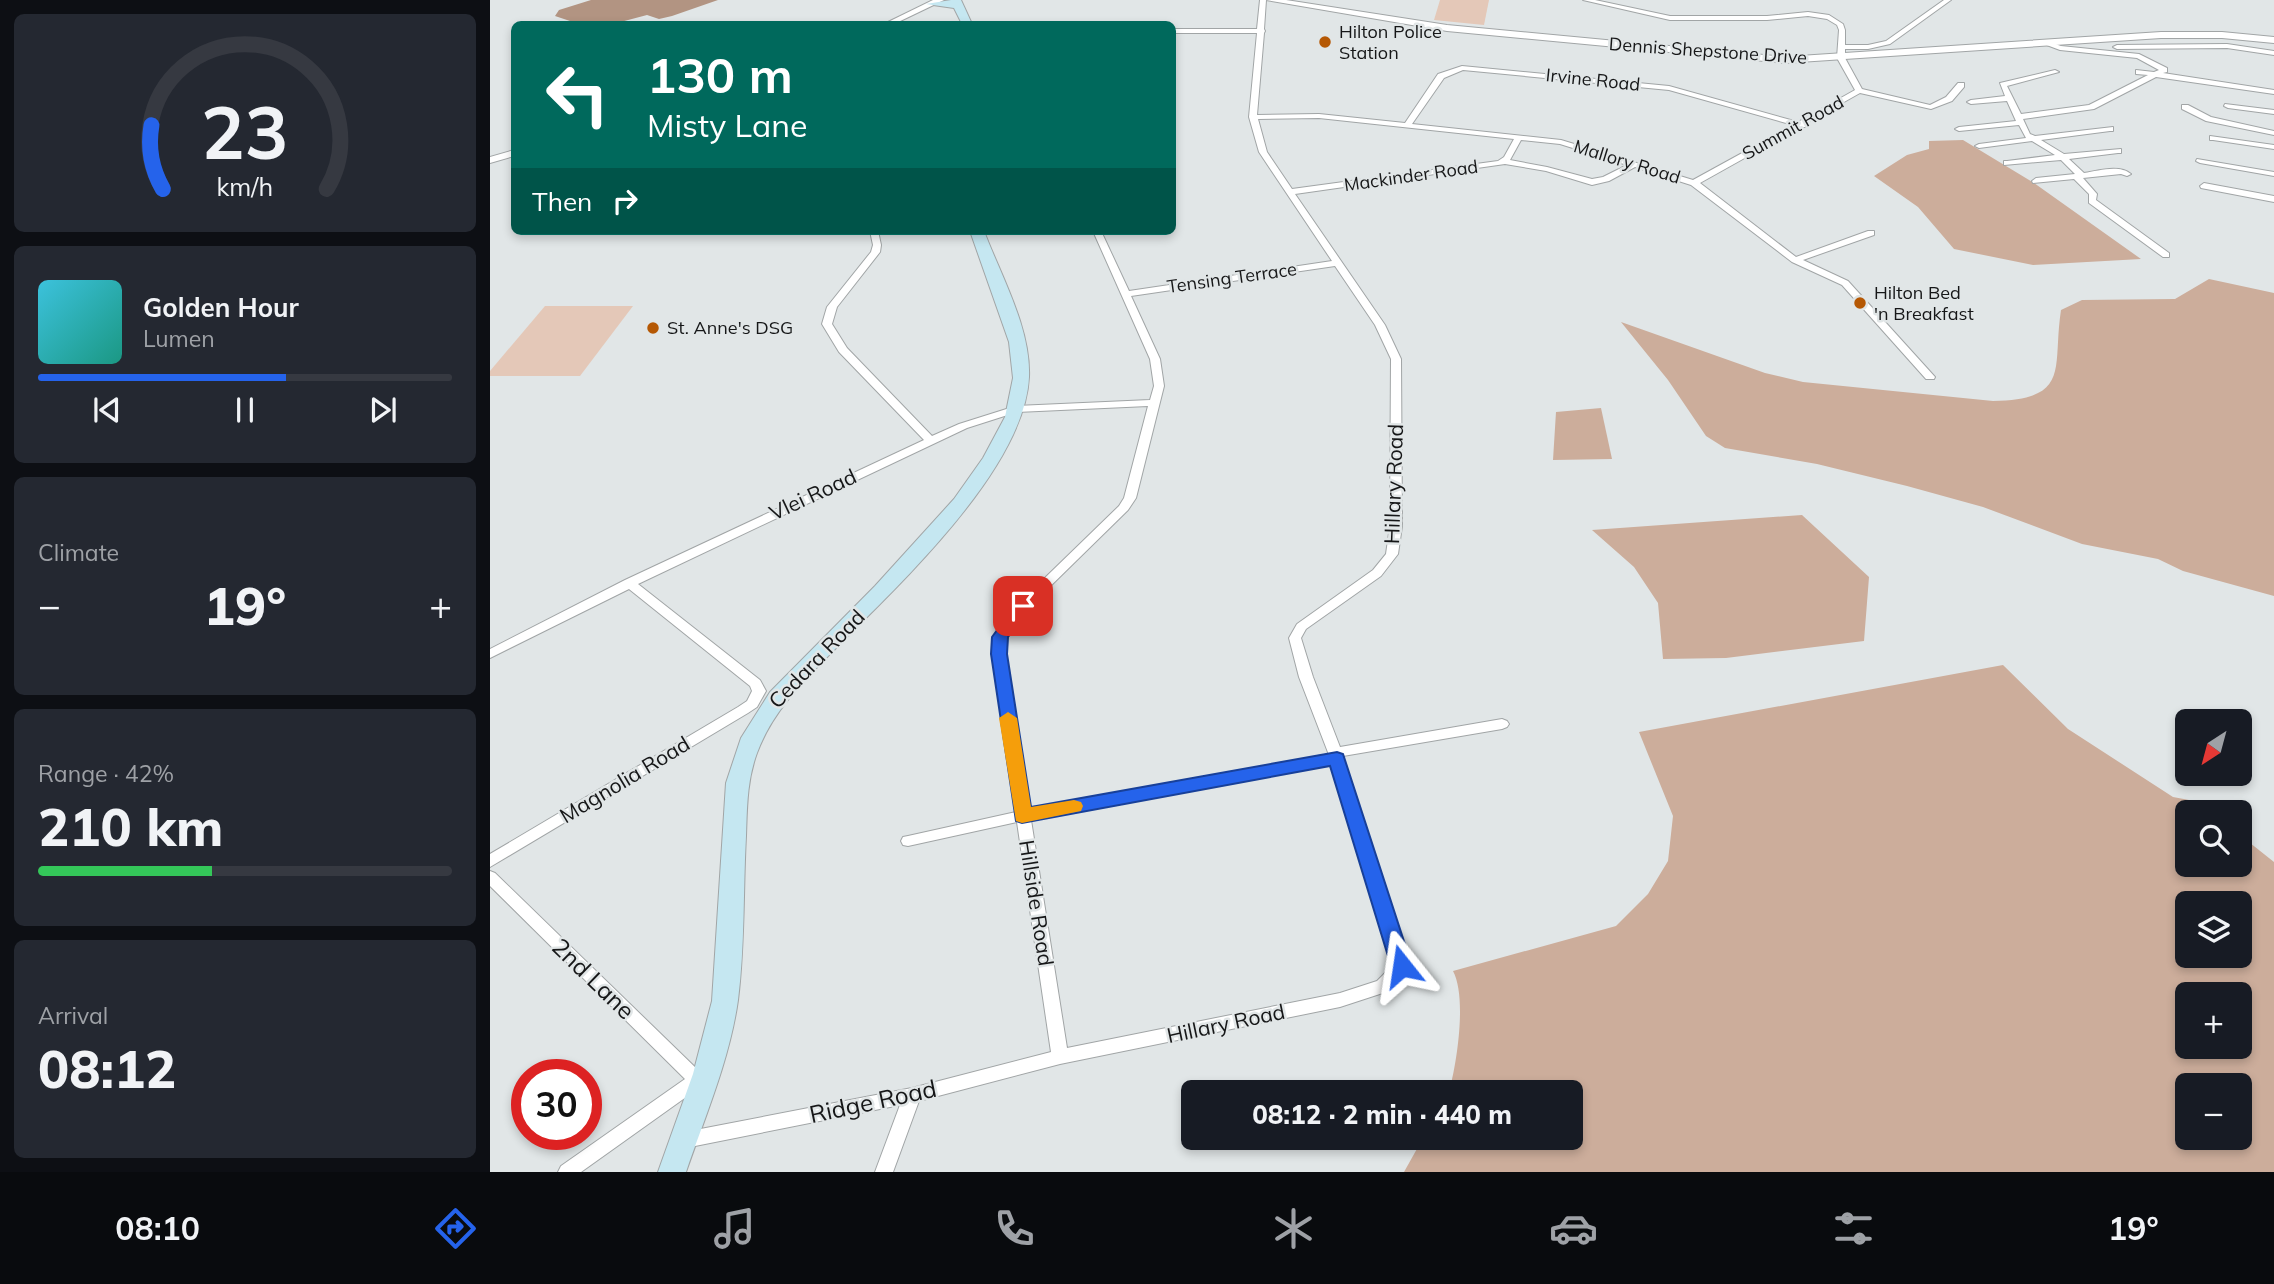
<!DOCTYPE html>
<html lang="en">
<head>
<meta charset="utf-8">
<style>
	:root { --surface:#171b24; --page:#242831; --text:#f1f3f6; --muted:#9ea1a6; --line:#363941; --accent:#2563eb }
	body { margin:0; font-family:Mulish,sans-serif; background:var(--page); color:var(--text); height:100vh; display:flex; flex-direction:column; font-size:26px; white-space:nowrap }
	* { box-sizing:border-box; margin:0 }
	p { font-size:23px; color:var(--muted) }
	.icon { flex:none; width:38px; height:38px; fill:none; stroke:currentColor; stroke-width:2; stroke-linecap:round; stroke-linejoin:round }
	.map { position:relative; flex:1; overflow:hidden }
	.sheet { display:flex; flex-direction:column; gap:14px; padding:14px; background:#0d0f14; width:490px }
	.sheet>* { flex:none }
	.banner { position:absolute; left:21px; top:21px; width:665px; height:214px; border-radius:10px; box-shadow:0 4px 10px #0003; background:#00695c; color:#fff; overflow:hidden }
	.needle { width:46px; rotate:216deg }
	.fabs { position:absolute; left:1685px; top:709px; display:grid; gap:14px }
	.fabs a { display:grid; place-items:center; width:77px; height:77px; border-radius:10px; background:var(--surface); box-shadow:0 4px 10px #0003; font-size:35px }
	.speed { position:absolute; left:21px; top:1059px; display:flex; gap:14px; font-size:35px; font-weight:700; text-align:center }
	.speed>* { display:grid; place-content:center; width:91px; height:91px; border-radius:50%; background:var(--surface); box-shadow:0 4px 10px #0003; line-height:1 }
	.speed .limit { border:10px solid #d22; background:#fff; color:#111 }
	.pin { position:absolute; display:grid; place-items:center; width:60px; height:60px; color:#fff; margin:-30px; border-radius:14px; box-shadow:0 4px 10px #0006 }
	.me { position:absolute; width:77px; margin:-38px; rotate:345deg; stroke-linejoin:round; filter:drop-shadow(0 0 5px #0008) }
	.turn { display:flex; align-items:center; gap:24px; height:147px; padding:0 21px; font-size:32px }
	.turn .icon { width:91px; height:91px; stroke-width:2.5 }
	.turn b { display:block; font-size:49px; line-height:60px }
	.then { display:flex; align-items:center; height:66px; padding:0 21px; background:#0003; gap:14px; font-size:26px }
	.big { font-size:52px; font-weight:800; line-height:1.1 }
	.sheet .widget { flex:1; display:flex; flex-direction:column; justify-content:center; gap:10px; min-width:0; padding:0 24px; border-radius:10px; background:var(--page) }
	.sheet .dial { align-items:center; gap:0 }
	.dial svg { height:182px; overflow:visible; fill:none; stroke:var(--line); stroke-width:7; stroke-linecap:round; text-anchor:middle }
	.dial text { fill:var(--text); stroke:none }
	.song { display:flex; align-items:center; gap:21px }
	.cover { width:84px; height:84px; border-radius:10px; background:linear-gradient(135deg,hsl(190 70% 55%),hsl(170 70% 35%)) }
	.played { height:7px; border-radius:4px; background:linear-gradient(90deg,var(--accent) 60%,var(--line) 60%) }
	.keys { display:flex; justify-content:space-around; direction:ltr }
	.heat { display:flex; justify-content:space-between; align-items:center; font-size:38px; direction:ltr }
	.charge { height:10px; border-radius:5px; background:linear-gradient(90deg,#34c759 42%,var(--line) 0) }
	.trip { position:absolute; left:691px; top:1080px; width:402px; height:70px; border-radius:10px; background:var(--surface); box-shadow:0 4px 10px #0003; font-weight:800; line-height:70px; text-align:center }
	.tab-bar { display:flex; height:112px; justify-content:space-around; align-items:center; background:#090b0e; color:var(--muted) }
	.tab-bar .icon { width:49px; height:49px }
	.tab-bar .current { color:var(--accent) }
	.tab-bar b { font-size:32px; color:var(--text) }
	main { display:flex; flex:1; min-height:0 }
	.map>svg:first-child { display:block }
	.green { fill:#e4c8b8 }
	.forest { fill:#ccad9b; fill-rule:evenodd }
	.water { fill:#b29482 }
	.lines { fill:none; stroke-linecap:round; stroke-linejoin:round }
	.minor-casing { stroke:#a1a5a6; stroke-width:2 }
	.tertiary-casing { stroke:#a1a5a6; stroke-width:2 }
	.secondary-casing { stroke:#a1a5a6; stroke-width:2 }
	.minor { fill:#fff; fill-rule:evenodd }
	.tertiary { fill:#fff; fill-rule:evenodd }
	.secondary { fill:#c5e7f1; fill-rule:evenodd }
	.route { fill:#2563eb; stroke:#184099; stroke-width:2 }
	.slow { fill:#f59e0b }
	.poi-dot { fill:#b55804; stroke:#e1e6e7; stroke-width:2.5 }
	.labels { text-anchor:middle; stroke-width:5; stroke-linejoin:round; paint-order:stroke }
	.far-poi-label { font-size:18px; fill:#161718; stroke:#e1e6e7; text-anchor:start }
	.far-street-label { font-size:18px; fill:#161718; stroke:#e1e6e7 }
	.street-label { font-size:21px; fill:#161718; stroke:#e1e6e7 }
	.near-street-label { font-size:24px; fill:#161718; stroke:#e1e6e7 }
</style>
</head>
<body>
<main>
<section class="sheet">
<div class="widget dial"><svg viewBox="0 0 100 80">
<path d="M14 69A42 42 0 1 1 86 69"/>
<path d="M14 69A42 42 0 0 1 9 41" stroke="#2563eb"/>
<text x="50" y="56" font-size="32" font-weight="700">23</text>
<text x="50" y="72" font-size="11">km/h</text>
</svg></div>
<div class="widget">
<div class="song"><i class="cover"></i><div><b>Golden Hour</b><p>Lumen</p></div></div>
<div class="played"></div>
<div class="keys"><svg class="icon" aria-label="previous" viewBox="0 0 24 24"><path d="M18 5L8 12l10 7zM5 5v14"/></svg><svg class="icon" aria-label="pause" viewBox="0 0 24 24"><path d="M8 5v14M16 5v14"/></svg><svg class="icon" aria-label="next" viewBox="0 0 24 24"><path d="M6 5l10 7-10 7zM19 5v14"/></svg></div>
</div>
<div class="widget"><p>Climate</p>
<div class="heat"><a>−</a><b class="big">19°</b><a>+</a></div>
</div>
<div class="widget"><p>Range · 42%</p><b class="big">210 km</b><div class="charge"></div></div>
<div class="widget"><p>Arrival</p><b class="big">08:12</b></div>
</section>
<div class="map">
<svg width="1784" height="1172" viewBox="0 0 1784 1172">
	<rect width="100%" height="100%" fill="#e1e6e7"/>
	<!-- green -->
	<g class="green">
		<path d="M950 0H999L994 25 944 20Z"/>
		<path d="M55 306H143L90 376H0V371Z"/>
	</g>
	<!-- forest -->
	<g class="forest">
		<path d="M1473 140 1544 183 1651 259 1543 265 1464 249 1428 207 1384 176 1417 155 1439 149V141Z"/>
		<path d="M1719 279 1784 293V596L1693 571 1668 559 1592 544 1493 507 1417 486 1327 464 1235 448 1216 436 1178 380 1131 322 1275 373 1313 382 1503 401C1582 399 1562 369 1571 310L1592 300 1685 299Z"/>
		<path d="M1111 408 1122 459 1063 460 1066 412Z"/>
		<path d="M1312 515 1379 577 1374 641 1236 658 1173 659 1168 603 1144 567 1102 530Z"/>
		<path d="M1513 665 1578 729 1683 797 1699 800 1717 812H1698V864H1750V835L1784 862V1172H914L933 1138H1082V1092H959C967 1063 977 997 963 971L1126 926 1158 894 1178 861 1183 816 1149 732ZM1750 903V956H1698V903ZM1750 994V1046H1698V994ZM1698 1085H1750V1138H1698Z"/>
	</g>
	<!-- water -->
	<path class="water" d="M101 0H228L182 16 169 19 157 15 123 24H89L65 16 69 10Z"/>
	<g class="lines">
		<defs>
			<g id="minor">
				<path d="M770 0H776L774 29 775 31 774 33 767 115 829 114 915 123 948 74 972 66 1179 86 1308 122 1365 90 1347 58 1349 30 1347 25 1337 19 1318 16 1277 20H1180L1093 0H1105L1180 16H1277L1318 12 1339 15 1353 24 1355 30V45H1378L1396 41 1454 0H1461L1400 44 1378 49H1355V58L1372 89 1440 105 1456 97 1468 83H1474V87L1462 101 1441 109 1370 93 1315 124V127H1310L1210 183 1306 257 1378 231H1384V235L1313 260 1358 281 1445 377 1444 379H1436L1352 285 1302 262 1201 185 1145 167 1119 181 1102 185 1056 171 1015 164 805 194 895 325 911 359 912 526 908 554 891 576 816 629 811 638 823 677 850 747 1012 719 1017 721 1019 724 1017 727 1012 729 853 756 920 966 899 991 850 1007 570 1064 429 1101 403 1172H385L410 1105 195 1148 189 1146 186 1140 189 1134 195 1132 422 1088 561 1052 527 822 418 846 413 845 411 841 413 837 418 836 526 812 503 654 504 637 529 603 629 506 634 498 658 406 527 412 477 428 148 584 270 680 276 691 267 707 258 713 0 867V854L248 707 257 701 262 691 260 686 139 589 0 658V649L135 580 434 440 349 352 332 324 337 307 381 252 383 245 380 231H388L391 245 390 252 347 307 342 324 357 348 442 436 469 424 526 406 660 400 664 386 660 359 603 231H611L639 291 842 261 769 152 759 117 767 33H682V29H767ZM973 70 1179 90 1303 125 1203 180 1071 140 922 124 954 78ZM829 118 1024 139 1014 157 1008 161 802 189 777 152 768 119ZM1031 140 1070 144 1137 165 1113 177 1102 179 1057 167 1020 160ZM845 266 885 325 901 359 900 526 896 554 883 570 807 624 799 638 809 677 839 755 540 809 515 654 516 637 537 609 638 510 646 498 674 386 670 359 641 296ZM842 764 904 964 887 981 850 993 577 1048 541 820Z"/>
				<path d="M1556 41 1571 46 1649 54 1677 68V72L1673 73 1784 90V94L1666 77 1604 109 1533 119 1540 134 1545 136 1623 127V131H1620L1551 140 1574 154 1631 149V153H1628L1579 159 1594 173C1608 171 1629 164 1641 174L1637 176 1631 174 1593 178 1607 194 1606 200 1679 253V257H1673L1599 203V194L1584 179 1543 183 1542 181 1546 178 1585 174 1571 160 1514 165V161H1517L1565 155 1542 141 1489 148 1485 146 1489 144 1536 138 1529 125 1469 131 1465 129 1469 127 1526 121 1517 101 1481 104 1477 102 1481 100 1515 96 1510 83 1565 70 1569 72 1517 86 1531 114 1599 105 1658 75 1646 74V70L1664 72 1669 70 1647 58 1570 50 1554 44 1552 43Z"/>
				<path d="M1737 44 1784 51V55L1737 48 1627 49 1623 47 1627 45Z"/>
				<path d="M1735 104 1784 110V114L1738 108 1734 106Z"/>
				<path d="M1692 105H1698L1721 117 1784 131V135L1716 121 1692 109Z"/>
				<path d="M1720 136 1784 145V149L1723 140H1720Z"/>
				<path d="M1707 159 1784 172V176L1710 163 1706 161Z"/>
				<path d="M1714 183 1784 196V202L1711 188 1710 186Z"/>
				<path d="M0 871 5 873 209 1071 217 1072 219 1077 213 1085 91 1172H68L71 1166 195 1079 0 886Z"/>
			</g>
			<g id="tertiary">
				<path d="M443 0H454L404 24H394Z"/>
				<path d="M776 0H796L957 25 1294 57 1671 32H1732L1784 37V43L1732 38H1671L1294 63 957 31Z"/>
				<path d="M24 150V156L0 163V157Z"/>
			</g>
			<g id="secondary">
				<path d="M461 0H471L482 24H472L464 8 436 4Z"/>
				<path d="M480 231H494C511 276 541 328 539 377 535 466 414 580 353 641 320 675 284 707 267 753 257 780 257 807 256 836 253 890 255 946 248 1000 240 1058 215 1117 196 1172H168L203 1074 222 1001 236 783 251 738 280 692 385 586 464 499 493 458 515 417 523 378 519 342Z"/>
			</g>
		</defs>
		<!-- minor casing -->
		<use href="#minor" class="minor-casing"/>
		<!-- tertiary casing -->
		<use href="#tertiary" class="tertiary-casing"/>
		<!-- secondary casing -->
		<use href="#secondary" class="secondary-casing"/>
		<!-- minor -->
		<use href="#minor" class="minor"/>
		<!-- tertiary -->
		<use href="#tertiary" class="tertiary"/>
		<!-- secondary -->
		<use href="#secondary" class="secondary"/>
	</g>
	<!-- route -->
	<path class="route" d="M533 601 541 606 518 637 517 654 541 807 847 752 853 754 922 966 919 972H904L901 966 840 766 532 823 526 821 501 654 502 637 527 603Z"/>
	<!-- slow -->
	<path class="slow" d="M518 712 527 718 541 807 584 800 591 802 593 806 591 811 532 823 526 821 509 718Z"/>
	<!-- markers -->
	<g class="poi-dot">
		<circle cx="835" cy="42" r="7"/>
		<circle cx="1370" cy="303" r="7"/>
		<circle cx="163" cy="328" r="7"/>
	</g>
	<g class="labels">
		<!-- far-poi labels -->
		<g class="far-poi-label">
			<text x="849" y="38">Hilton Police<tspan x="849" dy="21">Station</tspan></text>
			<text x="1384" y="299">Hilton Bed<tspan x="1384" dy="21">'n Breakfast</tspan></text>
			<text x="177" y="334">St. Anne's DSG</text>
		</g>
		<!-- far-street labels -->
		<g class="far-street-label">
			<text transform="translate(1218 51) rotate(4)" y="6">Dennis Shepstone Drive</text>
			<text transform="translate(1103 80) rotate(6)" y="6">Irvine Road</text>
			<text transform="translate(1303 128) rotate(-29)" y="6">Summit Road</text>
			<text transform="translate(1137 162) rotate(17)" y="6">Mallory Road</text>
			<text transform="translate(921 176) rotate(-8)" y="6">Mackinder Road</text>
			<text transform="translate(742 278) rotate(-8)" y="6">Tensing Terrace</text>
		</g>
		<!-- street labels -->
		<g class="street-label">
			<text transform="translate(904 484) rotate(-88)" y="7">Hillary Road</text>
			<text transform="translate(323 495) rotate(-25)" y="7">Vlei Road</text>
			<text transform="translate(327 659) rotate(-46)" y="7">Cedara Road</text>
			<text transform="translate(135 780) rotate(-31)" y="7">Magnolia Road</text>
			<text transform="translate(546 903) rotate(81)" y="7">Hillside Road</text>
			<text transform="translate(736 1024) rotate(-12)" y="7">Hillary Road</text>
		</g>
		<!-- near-street labels -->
		<g class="near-street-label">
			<text transform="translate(103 979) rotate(44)" y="8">2nd Lane</text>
			<text transform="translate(383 1102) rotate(-12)" y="8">Ridge Road</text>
		</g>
	</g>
</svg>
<div class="fabs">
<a><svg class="needle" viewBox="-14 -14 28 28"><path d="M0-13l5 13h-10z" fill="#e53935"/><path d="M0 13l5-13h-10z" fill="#9ea1a6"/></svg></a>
<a><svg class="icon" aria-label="search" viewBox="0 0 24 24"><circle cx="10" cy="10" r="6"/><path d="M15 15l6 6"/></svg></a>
<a><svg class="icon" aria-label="layers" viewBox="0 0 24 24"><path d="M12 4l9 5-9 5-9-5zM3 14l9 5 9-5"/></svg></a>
<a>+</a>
<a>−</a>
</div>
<div class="speed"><div class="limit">30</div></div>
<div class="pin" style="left:533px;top:606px;background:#d93025"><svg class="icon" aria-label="arrive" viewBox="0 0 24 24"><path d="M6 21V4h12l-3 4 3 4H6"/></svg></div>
<svg class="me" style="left:912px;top:966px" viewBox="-20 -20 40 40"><path d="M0-17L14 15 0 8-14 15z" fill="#2563eb" stroke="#fff" stroke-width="4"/></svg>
<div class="trip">08:12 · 2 min · 440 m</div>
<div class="banner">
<div class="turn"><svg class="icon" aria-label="left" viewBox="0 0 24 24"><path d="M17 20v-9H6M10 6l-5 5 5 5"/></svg><div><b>130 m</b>Misty Lane</div></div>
<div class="then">Then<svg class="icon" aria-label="right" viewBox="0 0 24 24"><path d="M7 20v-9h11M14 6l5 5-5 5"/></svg></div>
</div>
</div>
</main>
<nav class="tab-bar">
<b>08:10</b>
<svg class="icon current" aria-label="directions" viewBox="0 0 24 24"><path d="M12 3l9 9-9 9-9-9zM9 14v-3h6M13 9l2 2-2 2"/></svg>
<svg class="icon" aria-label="music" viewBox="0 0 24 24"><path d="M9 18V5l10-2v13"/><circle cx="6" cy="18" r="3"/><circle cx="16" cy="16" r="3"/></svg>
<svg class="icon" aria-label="phone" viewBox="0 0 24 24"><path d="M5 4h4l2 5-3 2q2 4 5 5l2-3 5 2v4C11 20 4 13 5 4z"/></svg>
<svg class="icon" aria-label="climate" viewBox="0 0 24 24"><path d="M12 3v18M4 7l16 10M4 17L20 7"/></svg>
<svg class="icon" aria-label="car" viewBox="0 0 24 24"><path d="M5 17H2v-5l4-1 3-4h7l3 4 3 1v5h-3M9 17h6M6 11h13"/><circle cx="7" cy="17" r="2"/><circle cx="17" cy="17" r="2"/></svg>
<svg class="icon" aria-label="filters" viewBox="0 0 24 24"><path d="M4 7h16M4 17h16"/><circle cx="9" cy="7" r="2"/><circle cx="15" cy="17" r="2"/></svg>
<b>19°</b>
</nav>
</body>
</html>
